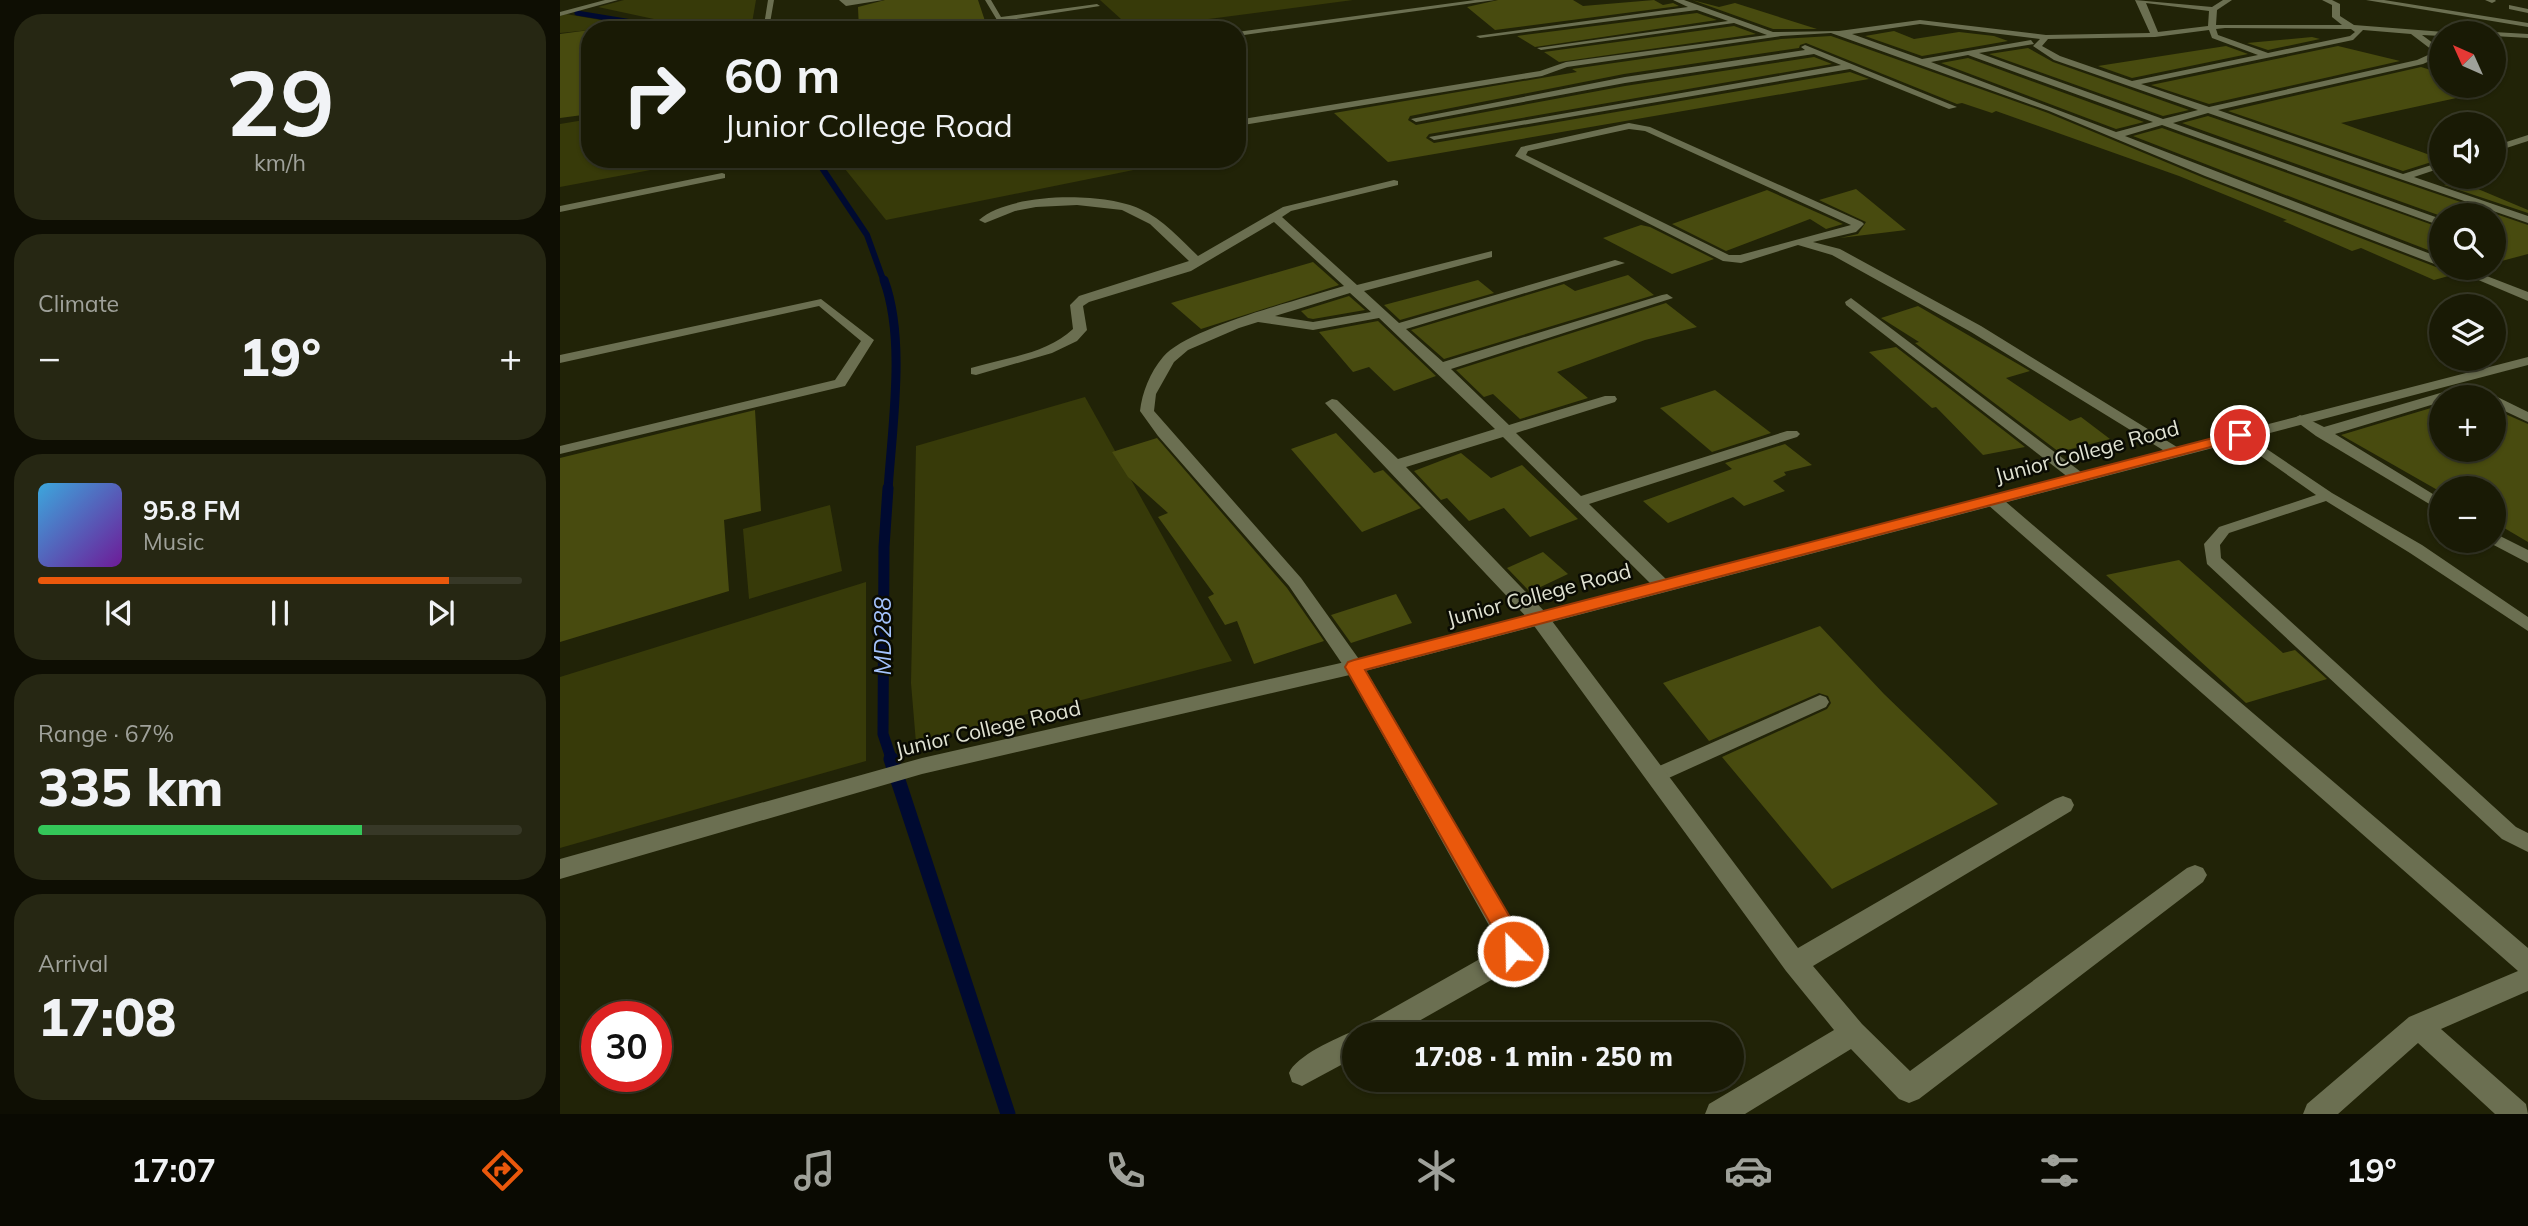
<!DOCTYPE html>
<html lang="en">
<head>
<meta charset="utf-8">
<style>
	:root { --surface:#191a05; --page:#262713; --text:#f1f3f6; --muted:#9fa19a; --line:#373827; --accent:#ea580c }
	body { margin:0; font-family:Mulish,sans-serif; background:var(--page); color:var(--text); height:100vh; display:flex; flex-direction:column; font-size:26px; white-space:nowrap }
	* { box-sizing:border-box; margin:0 }
	p { font-size:23px; color:var(--muted) }
	.icon { flex:none; width:38px; height:38px; fill:none; stroke:currentColor; stroke-width:2; stroke-linecap:round; stroke-linejoin:round }
	.map { position:relative; flex:1; overflow:hidden }
	.side { display:flex; flex-direction:column; gap:14px; padding:14px; background:#0e0e03; width:560px }
	.side>* { flex:none }
	.top-card { position:absolute; left:21px; top:21px; width:665px; height:147px; border-radius:28px; box-shadow:0 2px 5px #0004,0 0 0 2px var(--line); background:#191a05; color:var(--text); overflow:hidden }
	.needle { width:46px; rotate:315deg }
	.buttons { position:absolute; left:1869px; top:21px; display:grid; gap:14px }
	.buttons a { display:grid; place-items:center; width:77px; height:77px; border-radius:50%; background:var(--surface); box-shadow:0 2px 5px #0004,0 0 0 2px var(--line); font-size:35px }
	.speed { position:absolute; left:21px; top:1001px; display:flex; gap:14px; font-size:35px; font-weight:700; text-align:center }
	.speed>* { display:grid; place-content:center; width:91px; height:91px; border-radius:50%; background:var(--surface); box-shadow:0 2px 5px #0004,0 0 0 2px var(--line); line-height:1 }
	.speed .limit { border:10px solid #d22; background:#fff; color:#111 }
	.pin { position:absolute; display:grid; place-items:center; width:60px; height:60px; color:#fff; margin:-30px; border:4px solid #fff; border-radius:50%; box-shadow:0 2px 7px #0007 }
	.me { position:absolute; width:77px; margin:-38px; rotate:337deg; stroke-linejoin:round; filter:drop-shadow(0 0 5px #0008) }
	.turn { display:flex; align-items:center; gap:24px; height:147px; padding:0 28px; font-size:32px }
	.turn .icon { width:91px; height:91px; stroke-width:2.5 }
	.turn b { display:block; font-size:49px; line-height:60px }
	.big { font-size:52px; font-weight:800; line-height:1.1 }
	.side .card { flex:1; display:flex; flex-direction:column; justify-content:center; gap:10px; min-width:0; padding:0 24px; border-radius:28px; background:var(--page) }
	.side .dial { align-items:center; gap:0 }
	.dial b { font-size:91px; line-height:1 }
	.song { display:flex; align-items:center; gap:21px }
	.cover { width:84px; height:84px; border-radius:10px; background:linear-gradient(135deg,hsl(200 70% 55%),hsl(280 70% 35%)) }
	.played { height:7px; border-radius:4px; background:linear-gradient(90deg,var(--accent) 85%,var(--line) 85%) }
	.keys { display:flex; justify-content:space-around; direction:ltr }
	.heat { display:flex; justify-content:space-between; align-items:center; font-size:38px; direction:ltr }
	.charge { height:10px; border-radius:5px; background:linear-gradient(90deg,#34c759 67%,var(--line) 0) }
	.trip { position:absolute; left:782px; top:1022px; width:402px; height:70px; border-radius:35px; background:var(--surface); box-shadow:0 2px 5px #0004,0 0 0 2px var(--line); font-weight:800; line-height:70px; text-align:center }
	.tab-bar { display:flex; height:112px; justify-content:space-around; align-items:center; background:#0a0a02; color:var(--muted) }
	.tab-bar .icon { width:49px; height:49px }
	.tab-bar .active { color:var(--accent) }
	.tab-bar b { font-size:32px; color:var(--text) }
	main { display:flex; flex:1; min-height:0 }
	.map>svg:first-child { display:block }
	.green { fill:#373a09 }
	.lines { fill:none; stroke-linecap:round; stroke-linejoin:round }
	.stream-far4 { stroke:#000a31; stroke-width:5 }
	.stream-far3 { stroke:#000a31; stroke-width:6 }
	.stream-far2 { stroke:#000a31; stroke-width:9 }
	.stream-far1 { stroke:#000a31; stroke-width:11 }
	.stream { stroke:#000a31; stroke-width:15 }
	.building { fill:#484b0f }
	.service { fill:#6b6f51; fill-rule:evenodd }
	.minor { fill:#6b6f51; fill-rule:evenodd }
	.tertiary { fill:#6b6f51; fill-rule:evenodd }
	.route { fill:#ea580c; stroke:#983908; stroke-width:2 }
	.labels { text-anchor:middle; stroke-width:5; stroke-linejoin:round; paint-order:stroke }
	.street-label { font-size:21px; fill:#e1e3d3; stroke:#0a0b03 }
	.water-label { font-size:23px; font-style:italic; fill:#a4c3fd; stroke:#0a0b03 }
</style>
</head>
<body>
<main>
<section class="side">
<div class="card dial"><b>29</b><p>km/h</p></div>
<div class="card"><p>Climate</p>
<div class="heat"><a>−</a><b class="big">19°</b><a>+</a></div>
</div>
<div class="card">
<div class="song"><i class="cover"></i><div><b>95.8 FM</b><p>Music</p></div></div>
<div class="played"></div>
<div class="keys"><svg class="icon" aria-label="previous" viewBox="0 0 24 24"><path d="M18 5L8 12l10 7zM5 5v14"/></svg><svg class="icon" aria-label="pause" viewBox="0 0 24 24"><path d="M8 5v14M16 5v14"/></svg><svg class="icon" aria-label="next" viewBox="0 0 24 24"><path d="M6 5l10 7-10 7zM19 5v14"/></svg></div>
</div>
<div class="card"><p>Range · 67%</p><b class="big">335 km</b><div class="charge"></div></div>
<div class="card"><p>Arrival</p><b class="big">17:08</b></div>
</section>
<div class="map">
<svg width="1968" height="1114" viewBox="0 0 1968 1114">
	<rect width="100%" height="100%" fill="#212307"/>
	<!-- green -->
	<g class="green">
		<path d="M64 0H196L192 23 160 30H145L38 7Z"/>
		<path d="M540 0H793L572 29Z"/>
		<path d="M6 14 98 30H30L0 33V16Z"/>
		<path d="M30 119V159H149L0 187V124Z"/>
		<path d="M277 159H628L326 220Z"/>
		<path d="M525 397 672 661 356 743 351 683 356 446Z"/>
		<path d="M270 505 282 571 189 599 183 529Z"/>
		<path d="M306 582V761L0 848V677Z"/>
	</g>
	<g class="lines">
		<!-- stream-far4 -->
		<path class="stream-far4" d="M17 13 120 30"/>
		<!-- stream-far3 -->
		<path class="stream-far3" d="M256 159 307 235 324 282"/>
		<!-- stream-far2 -->
		<path class="stream-far2" d="M324 280C346 339 332 427 328 490"/>
		<!-- stream-far1 -->
		<path class="stream-far1" d="M328 488 324 547 323 734 332 761"/>
		<!-- stream -->
		<path class="stream" d="M331 759 448 1114"/>
	</g>
	<!-- building -->
	<g class="building">
		<path d="M325 0H418L428 30H299L298 7Z"/>
		<path d="M938 0H1013L1023 6 1094 0 1103 5 1113 3 1119 6 935 30 907 7Z"/>
		<path d="M1132 0 1159 7 1175 3 1257 29H1213Z"/>
		<path d="M1137 13 1157 20 975 47 957 36Z"/>
		<path d="M1174 26 1196 34 999 62 984 52Z"/>
		<path d="M30 30V114L0 118V34Z"/>
		<path d="M1334 31 1354 39 1399 32 1434 36 1448 41 1362 56 1305 36Z"/>
		<path d="M1271 36 1488 113 1644 178 1876 267 1888 268 1896 274 1874 280 1801 248 1792 251 1723 221 1727 220 1619 176 1436 111 1432 113 1402 103 1397 104 1246 43 1240 45 1239 48 1064 74 850 116 848 120 856 125 1065 86 1254 57 1272 64 869 134 866 138 874 143 1290 72 1309 79 828 162 774 113 1017 72 1012 69 1221 39Z"/>
		<path d="M1752 37 1760 39 1708 50 1687 43Z"/>
		<path d="M1666 46 1688 54 1572 78 1538 66Z"/>
		<path d="M1778 46 1840 61 1649 104 1591 85Z"/>
		<path d="M1468 48 1493 62 1629 110 1603 116 1429 54Z"/>
		<path d="M1408 58 1584 122 1556 129 1381 63Z"/>
		<path d="M1861 67 1881 73V86H1891L1915 94 1781 123 1881 159 1843 171 1668 111Z"/>
		<path d="M1648 116 1968 225V254L1934 263V215L1881 216 1622 123Z"/>
		<path d="M1602 128 1881 228V255L1573 136Z"/>
		<path d="M1899 181 1968 210V213L1884 185Z"/>
		<path d="M1296 189 1346 230 1280 238 1298 234 1306 222 1259 200Z"/>
		<path d="M1207 190 1283 224 1266 229 1250 219 1166 251 1112 224Z"/>
		<path d="M1081 225 1090 227 1154 259 1112 274 1043 238Z"/>
		<path d="M753 262 779 285 641 329 611 303Z"/>
		<path d="M1068 275 1094 295 884 359 851 330 1004 284 1015 291Z"/>
		<path d="M918 280 934 293 840 320 824 305Z"/>
		<path d="M789 296 805 310 753 319 748 318 741 311Z"/>
		<path d="M1106 303 1137 327 1085 340 997 372 1028 398 1002 406 960 419 933 394 924 397 896 370Z"/>
		<path d="M1358 306 1470 371 1446 378 1510 421 1521 417 1550 439 1499 452 1355 343 1359 342 1321 318Z"/>
		<path d="M818 321 876 376 834 391 809 367 793 372 759 332Z"/>
		<path d="M1336 347 1465 447 1423 455 1376 407 1372 408 1309 352Z"/>
		<path d="M1155 390 1211 433 1152 452 1100 408Z"/>
		<path d="M1881 405V450H1934V409L1968 424V542L1934 522V488H1881V492L1781 435Z"/>
		<path d="M195 410 201 511 164 520 169 591 0 642V458Z"/>
		<path d="M776 433 814 473 823 470 861 508 802 532 731 449Z"/>
		<path d="M597 438 727 588 764 641 694 664 677 621 665 625 648 597 654 594 598 517 608 513 568 477 552 452Z"/>
		<path d="M1225 444 1252 465 1224 472 1226 475 1213 481 1225 491 1184 506 1173 497 1108 523 1083 501 1172 469 1165 463Z"/>
		<path d="M901 453 931 478 962 465 1018 519 970 537 944 508 909 521 887 498 881 500 854 471Z"/>
		<path d="M983 552 1008 574 970 592 947 568Z"/>
		<path d="M1619 560 1723 653 1735 650 1767 679 1686 703 1546 575Z"/>
		<path d="M836 594 852 623 791 643 771 615Z"/>
		<path d="M1260 626 1324 694 1438 804 1272 889 1162 757 1267 709 1271 703 1268 696 1259 693 1149 741 1103 683Z"/>
	</g>
	<g class="lines">
		<!-- service -->
		<g class="service">
			<path d="M208 0H214L210 23 229 30 204 25Z"/>
			<path d="M279 0H323L286 6Z"/>
			<path d="M425 0H431L441 17 537 4 540 6 443 21 448 28 443 30Z"/>
			<path d="M162 173 165 174V178L0 212V206Z"/>
			<path d="M261 299 314 340 285 386 0 454V446L275 380 301 341 259 306 0 363V355Z"/>
			<path d="M1680 431 1772 493 1862 545 1968 617V631L1850 553 1766 501 1669 533 1660 545 1661 558 1956 827 1968 833V852L1942 839 1647 564 1644 544 1659 527 1756 495 1675 438 1673 435Z"/>
			<path d="M1260 695 1266 697 1269 702 1266 707 1102 781 1095 784 1088 781 1085 776 1088 771Z"/>
		</g>
		<!-- minor -->
		<g class="minor">
			<path d="M915 0H935L677 36V32Z"/>
			<path d="M1113 0H1124L1213 32 1279 31 1360 20 1486 35 1590 33 1575 0 1652 7 1663 0H1672L1657 10 1656 25H1782L1772 17V5L1762 0H1772L1780 4V16L1794 25 1884 32 1881 36 1862 35 1881 49 1874 59 1863 64 1658 110 1843 174 1881 162V168L1854 177 1968 216V223L1648 113 1613 123 1881 219V226L1602 125 1565 136 1881 258V266L1877 265 1645 176 1489 111 1271 33 1221 36 1007 67 982 76 677 126V120L980 71 1006 62 1207 35 1174 23 981 50 977 48 1168 21 1137 10 920 38 916 36 1128 7ZM1586 3 1649 11 1648 26 1598 32ZM1360 24 1480 39 1473 46 1494 60 1638 110 1603 119 1419 53 1474 44 1471 40 1362 59 1292 34ZM1665 28 1791 29 1795 32 1790 36 1708 53 1658 35 1656 29ZM1649 30 1652 38 1698 55 1572 81 1500 56 1482 46 1488 39 1595 37ZM1803 30 1851 34 1872 50 1868 55 1857 60 1649 107 1581 84 1793 40ZM1408 55 1593 122 1556 132 1371 62Z"/>
			<path d="M1806 0H1824L1968 23V27Z"/>
			<path d="M1925 0H1935L1936 1 1932 3Z"/>
			<path d="M1949 5 1968 9V13L1949 9Z"/>
			<path d="M1934 32 1968 34V38L1934 36V33H1931Z"/>
			<path d="M1245 45 1397 107 1389 109 1290 69 874 140 869 137 1281 65 1254 54 1065 83 856 122 851 119 1065 77 1245 50 1241 47Z"/>
			<path d="M1069 123 1090 127 1302 222 1304 224 1296 232 1253 242 1280 249 1421 326 1625 452 1623 455H1611L1411 332 1272 255 1238 245 1181 263 1163 261 955 156 961 147ZM1069 129 1085 131 1291 225 1180 255H1169L966 155 968 151Z"/>
			<path d="M1968 135V141L1934 152V146Z"/>
			<path d="M834 180 838 181V185L731 211 722 217 797 285 932 251V257L804 291 839 323 1055 260 1065 263 846 329 883 362 1102 295 1107 294 1113 298 891 369 949 425 1045 396H1055L1057 399 1055 402 956 433 1021 496 1227 431H1237L1240 434 1237 437 1029 504 1109 582 1112 586 1109 590H1097L943 437 846 467 986 613 1238 948 1495 799 1503 796 1511 799 1514 805 1511 811 1253 966 1302 1024 1350 1071 1627 868 1635 865 1643 868 1647 875 1643 882 1359 1099 1349 1103 1339 1099 1291 1049 1185 1114H1145L1149 1104 1274 1030 1226 971 972 623 765 403 772 399 777 400 838 459 935 429 819 318 753 330 698 322 679 328 628 350 614 362 596 394 594 411 741 578 801 662 965 943V951L956 966 836 1034H794V1058L742 1086 732 1082 729 1073C736 1056 776 1038 794 1031L799 1033 803 1025 941 947 787 671 729 586 598 436 580 411C582 393 590 372 603 357 629 327 743 299 784 286L714 222 631 271 529 302 523 306 527 330 517 341 492 353 416 375 411 374V368C444 358 487 354 513 329L510 305 519 296 629 261 590 224 562 210 517 205 476 207 455 211 425 223 419 220C450 192 544 192 580 209 603 219 621 240 638 256L723 207ZM790 293 811 312 753 322 715 316Z"/>
			<path d="M1890 268H1906L1968 292V301Z"/>
			<path d="M1291 298 1525 475 1527 478 1525 481H1513L1286 305 1285 302Z"/>
			<path d="M1911 384 1968 412V422L1934 406V397H1918L1910 393 1896 397H1881V402L1775 434 1881 499V511L1756 436 1733 419 1740 415 1764 427Z"/>
			<path d="M1433 495 1439 496 1968 948V991L1881 1029 1966 1104 1968 1114H1935L1858 1043 1778 1114H1743L1747 1104 1849 1017 1958 971 1427 504 1425 500Z"/>
			<path d="M1934 533 1968 550V563L1928 542 1934 541Z"/>
		</g>
		<!-- tertiary -->
		<g class="tertiary">
			<path d="M45 0H58L0 16V12Z"/>
			<path d="M1968 357V365L794 674 362 774 0 879V859L362 758 794 660Z"/>
		</g>
	</g>
	<!-- route -->
	<path class="route" d="M1680 431 1685 432V438L805 670 961 936 964 943 961 959 953 962 945 959 942 944 785 667 788 662 794 660Z"/>
	<g class="labels">
		<!-- street labels -->
		<g class="street-label">
			<text transform="translate(1527 452) rotate(-15)" y="7">Junior College Road</text>
			<text transform="translate(979 595) rotate(-15)" y="7">Junior College Road</text>
			<text transform="translate(428 729) rotate(-13)" y="7">Junior College Road</text>
		</g>
		<!-- water labels -->
		<g class="water-label">
			<text transform="translate(323 636) rotate(-90)" y="8">MD288</text>
		</g>
	</g>
</svg>
<div class="buttons">
<a><svg class="needle" viewBox="-14 -14 28 28"><path d="M0-13l5 13h-10z" fill="#e53935"/><path d="M0 13l5-13h-10z" fill="#9fa19a"/></svg></a>
<a><svg class="icon" aria-label="sound" viewBox="0 0 24 24"><path d="M4 9h4l5-4v14l-5-4H4zM17 9q2 3 0 6"/></svg></a>
<a><svg class="icon" aria-label="search" viewBox="0 0 24 24"><circle cx="10" cy="10" r="6"/><path d="M15 15l6 6"/></svg></a>
<a><svg class="icon" aria-label="layers" viewBox="0 0 24 24"><path d="M12 4l9 5-9 5-9-5zM3 14l9 5 9-5"/></svg></a>
<a>+</a>
<a>−</a>
</div>
<div class="speed"><div class="limit">30</div></div>
<div class="pin" style="left:1680px;top:435px;background:#d93025"><svg class="icon" aria-label="arrive" viewBox="0 0 24 24"><path d="M6 21V4h12l-3 4 3 4H6"/></svg></div>
<svg class="me" style="left:953px;top:951px" viewBox="-20 -20 40 40"><circle r="17" fill="#ea580c" stroke="#fff" stroke-width="3"/><path d="M0-11L8 9 0 5-8 9z" fill="#fff"/></svg>
<div class="trip">17:08 · 1 min · 250 m</div>
<div class="top-card">
<div class="turn"><svg class="icon" aria-label="right" viewBox="0 0 24 24"><path d="M7 20v-9h11M14 6l5 5-5 5"/></svg><div><b>60 m</b>Junior College Road</div></div>
</div>
</div>
</main>
<nav class="tab-bar">
<b>17:07</b>
<svg class="icon active" aria-label="directions" viewBox="0 0 24 24"><path d="M12 3l9 9-9 9-9-9zM9 14v-3h6M13 9l2 2-2 2"/></svg>
<svg class="icon" aria-label="music" viewBox="0 0 24 24"><path d="M9 18V5l10-2v13"/><circle cx="6" cy="18" r="3"/><circle cx="16" cy="16" r="3"/></svg>
<svg class="icon" aria-label="phone" viewBox="0 0 24 24"><path d="M5 4h4l2 5-3 2q2 4 5 5l2-3 5 2v4C11 20 4 13 5 4z"/></svg>
<svg class="icon" aria-label="climate" viewBox="0 0 24 24"><path d="M12 3v18M4 7l16 10M4 17L20 7"/></svg>
<svg class="icon" aria-label="car" viewBox="0 0 24 24"><path d="M5 17H2v-5l4-1 3-4h7l3 4 3 1v5h-3M9 17h6M6 11h13"/><circle cx="7" cy="17" r="2"/><circle cx="17" cy="17" r="2"/></svg>
<svg class="icon" aria-label="filters" viewBox="0 0 24 24"><path d="M4 7h16M4 17h16"/><circle cx="9" cy="7" r="2"/><circle cx="15" cy="17" r="2"/></svg>
<b>19°</b>
</nav>
</body>
</html>
